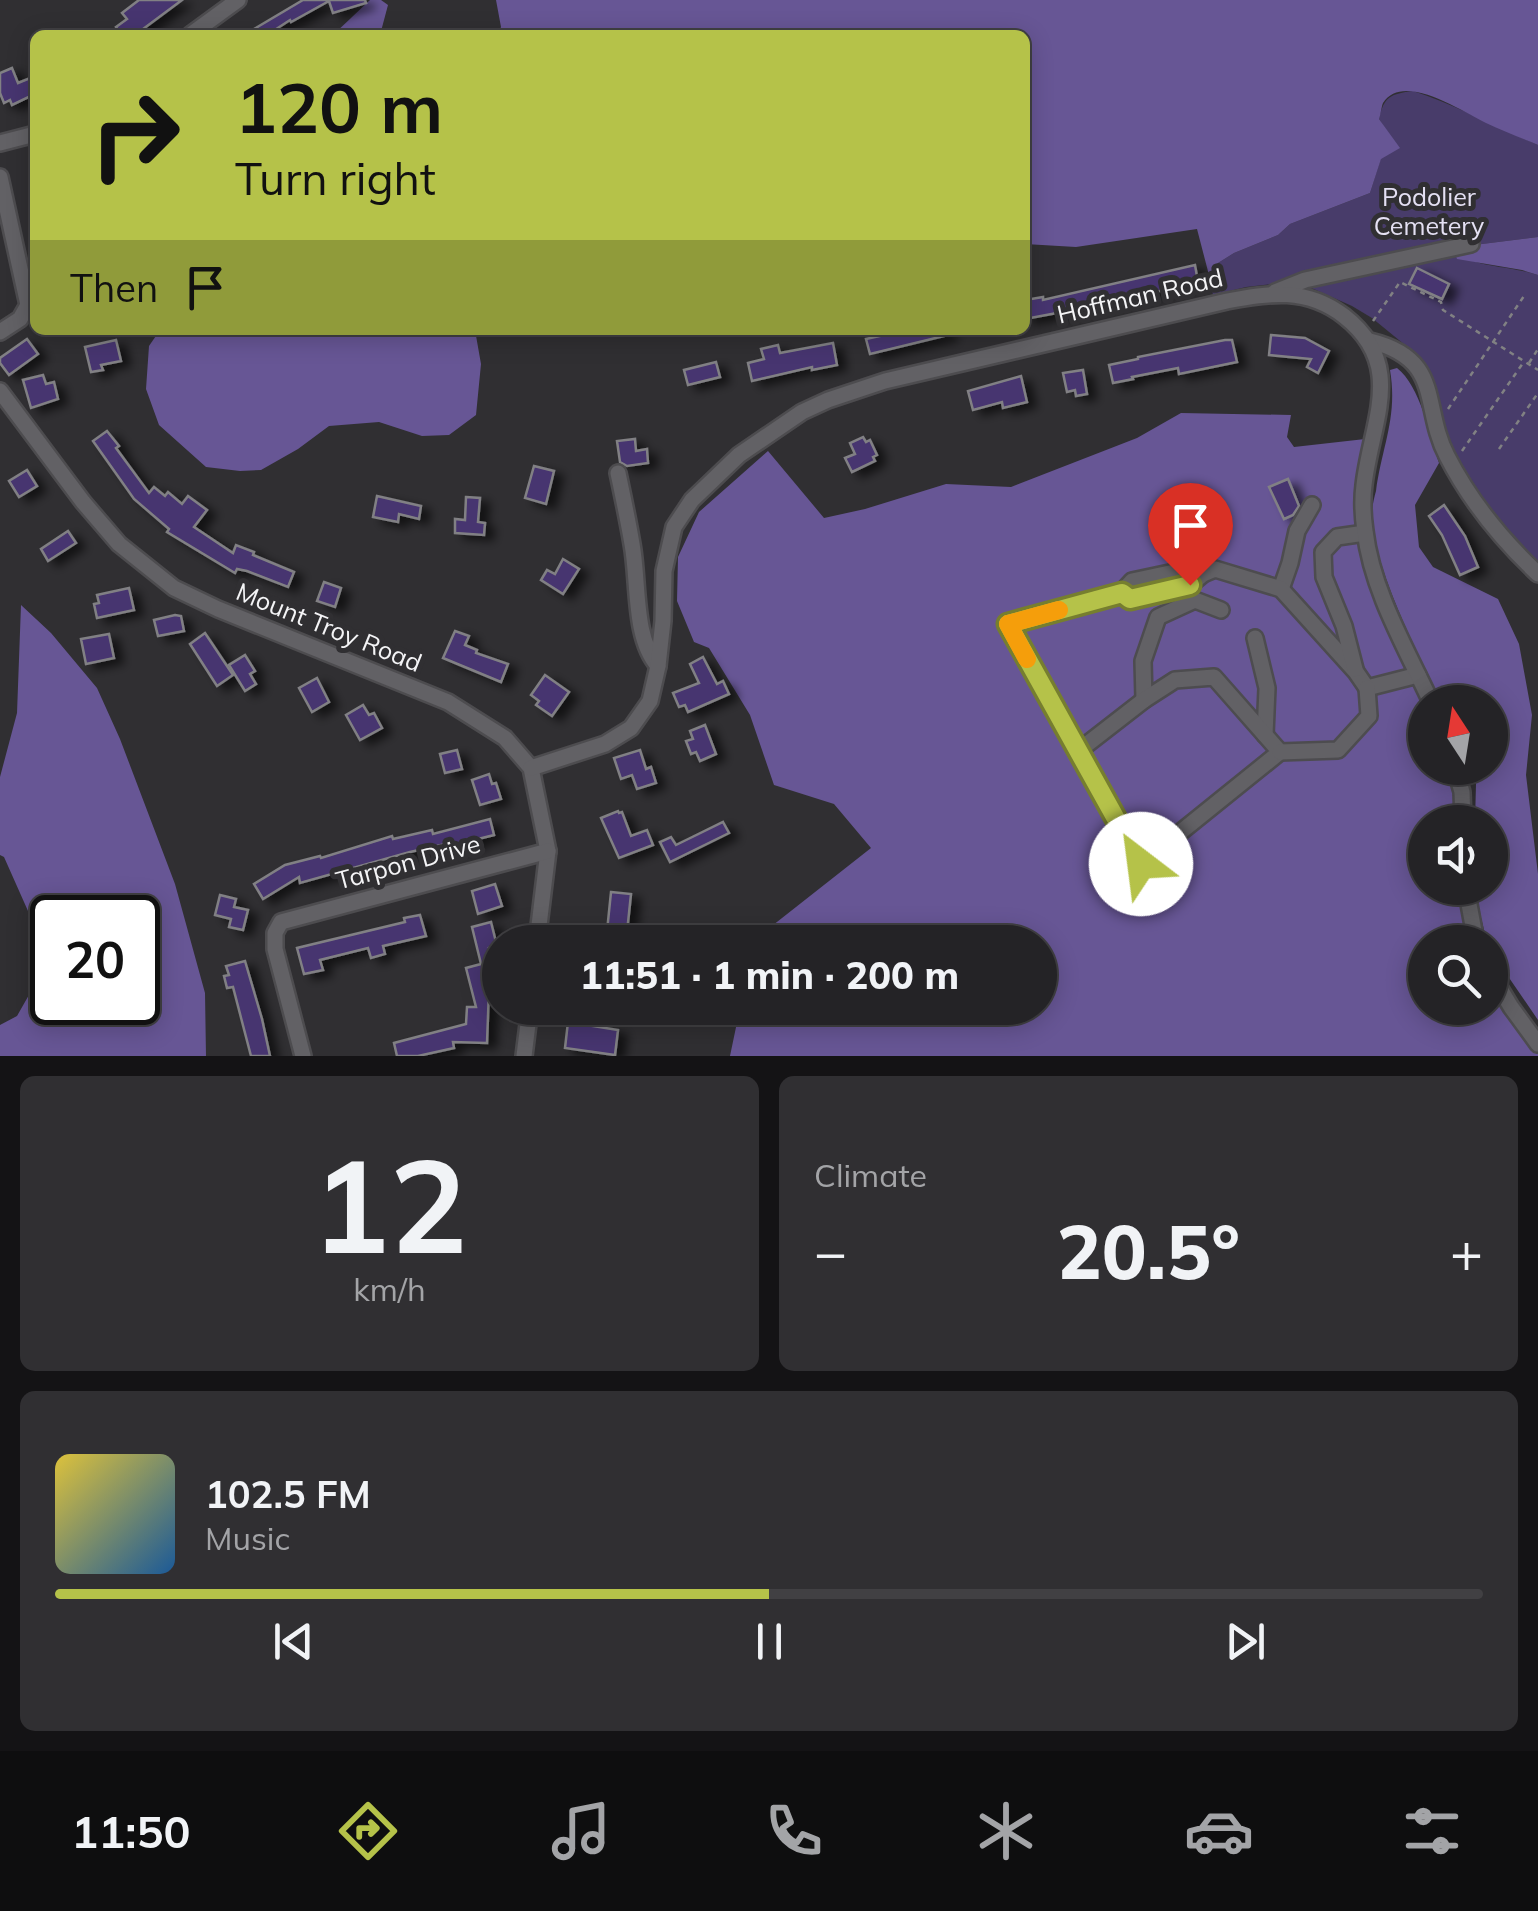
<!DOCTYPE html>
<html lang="en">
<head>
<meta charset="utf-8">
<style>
	:root { --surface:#242326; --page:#302f32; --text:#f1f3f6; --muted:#a3a4a7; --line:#414043; --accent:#b5c249 }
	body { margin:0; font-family:Mulish,sans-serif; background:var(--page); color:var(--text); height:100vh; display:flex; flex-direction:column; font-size:38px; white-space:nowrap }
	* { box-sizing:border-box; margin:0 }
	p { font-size:32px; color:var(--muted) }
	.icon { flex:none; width:55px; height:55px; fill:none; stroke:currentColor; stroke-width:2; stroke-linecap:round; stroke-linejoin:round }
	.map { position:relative; height:1056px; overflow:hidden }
	.panel { display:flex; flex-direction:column; gap:20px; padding:20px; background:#141315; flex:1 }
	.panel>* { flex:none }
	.top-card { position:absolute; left:30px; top:30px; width:1000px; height:305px; border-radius:15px; box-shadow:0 5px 25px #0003,0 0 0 2px var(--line); background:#b5c249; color:#111; overflow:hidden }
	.needle { width:65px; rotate:348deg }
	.buttons { position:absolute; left:1408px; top:685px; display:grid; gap:20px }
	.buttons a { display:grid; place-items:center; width:100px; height:100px; border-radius:50%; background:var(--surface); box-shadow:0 5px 25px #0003,0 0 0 2px var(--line); font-size:50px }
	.speed { position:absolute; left:30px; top:895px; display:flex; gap:20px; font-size:50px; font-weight:700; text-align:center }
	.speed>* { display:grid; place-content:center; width:130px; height:130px; border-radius:50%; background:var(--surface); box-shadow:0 5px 25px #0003,0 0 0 2px var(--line); line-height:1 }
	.speed .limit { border:5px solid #111; border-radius:15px; background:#fff; color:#111 }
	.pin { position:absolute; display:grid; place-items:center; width:85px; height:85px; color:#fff; margin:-102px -42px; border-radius:50% 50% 50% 0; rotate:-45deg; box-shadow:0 0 10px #0007 }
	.pin .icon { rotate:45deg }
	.me { position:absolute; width:110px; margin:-55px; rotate:330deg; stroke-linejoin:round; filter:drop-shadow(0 0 8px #0008) }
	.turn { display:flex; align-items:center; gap:35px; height:210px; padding:0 40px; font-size:45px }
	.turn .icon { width:130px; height:130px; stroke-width:2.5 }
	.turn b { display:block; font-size:70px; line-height:85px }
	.then { display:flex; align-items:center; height:95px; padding:0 40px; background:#0003; gap:20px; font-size:38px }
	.big { font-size:75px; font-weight:800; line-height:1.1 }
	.panel .widget { flex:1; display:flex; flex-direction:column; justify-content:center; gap:15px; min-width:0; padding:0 35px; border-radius:15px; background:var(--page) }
	.panel .dial { align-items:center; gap:0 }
	.dial b { font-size:130px; line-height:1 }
	.song { display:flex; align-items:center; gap:30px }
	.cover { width:120px; height:120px; border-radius:15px; background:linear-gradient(135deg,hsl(50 70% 55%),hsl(210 70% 35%)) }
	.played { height:10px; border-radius:5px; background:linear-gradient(90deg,var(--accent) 50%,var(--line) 50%) }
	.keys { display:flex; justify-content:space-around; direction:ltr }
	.heat { display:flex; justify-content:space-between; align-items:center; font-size:55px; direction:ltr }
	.panel .tiles { flex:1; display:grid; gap:20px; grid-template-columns:1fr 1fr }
	.widget:last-child { grid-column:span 2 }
	.trip { position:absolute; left:482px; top:925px; width:575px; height:100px; border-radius:50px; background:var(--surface); box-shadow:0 5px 25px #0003,0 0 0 2px var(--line); font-weight:800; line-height:100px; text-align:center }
	.menu { display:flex; height:160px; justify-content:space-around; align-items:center; background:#0e0e0f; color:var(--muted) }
	.menu .icon { width:70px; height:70px }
	.menu .active { color:var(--accent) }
	.menu b { font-size:45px; color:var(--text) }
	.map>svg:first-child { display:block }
	.green { fill:#483c6a }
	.forest { fill:#675695; fill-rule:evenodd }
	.building { fill:#46346f; stroke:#818084; stroke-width:2.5; filter:url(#shadow) }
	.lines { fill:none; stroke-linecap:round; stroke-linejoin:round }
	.minor-casing { stroke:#4d4c4f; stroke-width:20 }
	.path { stroke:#818183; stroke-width:2.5; stroke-dasharray:5 5; stroke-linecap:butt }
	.minor { stroke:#626165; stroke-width:15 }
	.route-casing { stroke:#767e2f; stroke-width:25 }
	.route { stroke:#b5c249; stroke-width:18 }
	.slow { stroke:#f59e0b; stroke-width:18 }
	.labels { text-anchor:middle; stroke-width:10; stroke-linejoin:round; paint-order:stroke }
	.park-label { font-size:25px; fill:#e4e0f3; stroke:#302f32 }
	.street-label { font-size:25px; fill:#f4f4f6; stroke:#302f32 }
</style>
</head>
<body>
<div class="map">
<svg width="1538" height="1056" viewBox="0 0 1538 1056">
	<defs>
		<filter id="shadow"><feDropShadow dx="9" dy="5" stdDeviation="5" flood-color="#0009"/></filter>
	</defs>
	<rect width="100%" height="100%" fill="#302f32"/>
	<!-- green -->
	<g class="green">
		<path d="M1413 91C1456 105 1496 127 1538 145V237L1474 245 1272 284 1246 287 1213 295 1210 279 1218 263 1234 253 1278 235 1290 224 1370 193 1381 158 1396 145 1379 119C1384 96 1391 94 1413 91Z"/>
		<path d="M1455 253C1479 268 1511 266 1538 275V565L1471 485 1451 453 1427 370 1416 354 1372 318 1352 306 1307 286Z"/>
	</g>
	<!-- forest -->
	<g class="forest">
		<path d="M370 0H381L388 5 380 35H333Z"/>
		<path d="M496 0H1538V145C1521 138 1503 131 1486 123 1463 112 1403 71 1383 103 1382 104 1380 118 1379 119L1400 148 1381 159 1370 193 1290 224 1278 235 1234 253 1218 263 1210 279 1197 229 1076 247 1025 244V35H498L501 27Z"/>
		<path d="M1538 237V275L1522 270 1457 259 1455 253 1474 245Z"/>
		<path d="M160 330H475L481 364 476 415 449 435 422 436 379 422 329 426 298 449 261 470 240 471 206 467 159 425 146 389 149 346Z"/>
		<path d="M1397 368C1420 386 1430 435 1439 463L1415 505 1419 547 1433 567 1498 599 1519 644 1532 715 1526 775 1538 874V1020L1490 950V942H1487L1475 893V888H1490V822H1475L1476 784 1469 768H1490V702H1440C1418 652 1373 568 1372 514 1372 507 1374 498 1376 491 1382 446 1398 417 1390 370Z"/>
		<path d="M1181 413 1291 415 1287 437 1294 447 1374 438 1365 533 1425 702V768H1455L1463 822H1425V888H1466L1476 942H1425V1008H1490V972L1538 1044V1056H730L740 1008H1040V942H754V940L871 848 834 804 774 785 750 715 709 648 694 642 677 601 678 557 699 512 768 451 824 518 865 509 946 484 1011 487 1137 438Z"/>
		<path d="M21 605 51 633 97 688 120 739 175 884 205 993 206 1056H0V1025L17 1016 42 972 40 938 4 857 0 855V777L17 713ZM52 918H138V1002H52Z"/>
	</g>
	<!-- building -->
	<g class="building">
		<path d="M139 0H182L135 35H122L116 27 127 19 122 13Z"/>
		<path d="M303 0H365L366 3 333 13 329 1 291 22 290 20 267 35H244Z"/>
		<path d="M12 68 18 83 35 76V94L12 105 10 100 4 103 0 93V73Z"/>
		<path d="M1195 265 1198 282 1062 314V312L1025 319V300L1043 297V300Z"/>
		<path d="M1417 268 1449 284 1442 299 1409 284Z"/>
		<path d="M907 330H948V335L870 354 866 339Z"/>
		<path d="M1271 335 1305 338 1329 351 1318 373 1307 367 1311 359 1269 355Z"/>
		<path d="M27 339 38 354 9 375 0 363V358Z"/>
		<path d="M116 340 121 361 101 365 103 370 91 372 85 347Z"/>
		<path d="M1225 340H1232L1237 362 1179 374 1178 368 1132 377 1133 379 1113 383 1109 365 1138 359V357Z"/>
		<path d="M833 343 837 365 812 370V367L752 381 748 363 764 359 761 349 778 345 780 353Z"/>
		<path d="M716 362 720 377 688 385 684 370Z"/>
		<path d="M1083 370 1087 394 1076 396 1075 390 1067 392 1063 373Z"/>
		<path d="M43 375 46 384 54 382 58 399 31 408 23 380Z"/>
		<path d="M1021 376 1027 402 1003 408 1002 402 973 410 968 391Z"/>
		<path d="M107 431 119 446 116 448 149 493 154 487 165 496 168 492 182 504 188 496 207 510 194 527 233 553 236 545 254 552 253 555 294 572 288 587 247 571 237 569 235 573 167 532 169 529 134 499 93 441Z"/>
		<path d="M863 437 866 442 870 440 877 455 873 457 875 461 852 472 845 458 855 454 850 443Z"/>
		<path d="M635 439 636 451 647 449 648 463 627 466 620 462 617 441Z"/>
		<path d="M534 466 554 471 546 504 525 498Z"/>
		<path d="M27 470 37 486 19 497 9 481Z"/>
		<path d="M1288 479 1299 506 1293 515 1284 519 1269 487Z"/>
		<path d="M377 496 421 506 419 519 399 514 398 522 373 517Z"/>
		<path d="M466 497 480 498 478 522 485 523 484 535 455 533V519L465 520Z"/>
		<path d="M1444 505 1465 536 1478 567 1460 575 1442 535 1429 516Z"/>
		<path d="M68 531 76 543 48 561 41 549Z"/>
		<path d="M563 559 579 569 563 594 541 580 547 570 555 574Z"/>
		<path d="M324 582 341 588 335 607 317 601Z"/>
		<path d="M129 588 134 610 97 618 94 604 99 603 97 595Z"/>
		<path d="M175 615 181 616 184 631 158 636 154 620Z"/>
		<path d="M455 631 469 636 465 645 477 650 476 653 508 664 501 682 443 658Z"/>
		<path d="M205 633 233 675 217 686 190 644Z"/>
		<path d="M109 634 114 658 86 664 81 639Z"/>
		<path d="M245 655 255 671 250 674 256 684 245 691 229 665Z"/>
		<path d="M703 657 717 684 723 681 729 694 688 712 685 705 679 707 673 693 699 683 690 664Z"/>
		<path d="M545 675 569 692 552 716 536 705 539 701 531 695Z"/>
		<path d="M317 678 329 702 312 712 299 688Z"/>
		<path d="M363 705 369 715 374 713 382 728 360 740 346 715Z"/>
		<path d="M705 725 716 754 700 761 696 752 691 754 686 741 693 739 690 731Z"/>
		<path d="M457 750 462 769 445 773 440 754Z"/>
		<path d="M640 750 646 769 651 767 656 783 637 789 632 775 621 779 614 758Z"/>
		<path d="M489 774 492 784 496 783 501 799 480 805 472 780Z"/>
		<path d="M618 811 619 813 622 812 631 836 647 830 653 845 619 858 601 818Z"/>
		<path d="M490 819 494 835 478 839V842L451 849 450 843 410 852 300 883 299 877 263 899 254 884 285 865 320 856 321 858 392 836 393 839 432 830 433 834Z"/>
		<path d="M723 822 729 833 670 862 660 842 671 837 676 845Z"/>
		<path d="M495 884 502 906 478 914 472 891Z"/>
		<path d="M611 892 631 894 626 942 606 941Z"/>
		<path d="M220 895 236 899 234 907 248 910 243 930 229 927 231 919 215 915Z"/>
		<path d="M420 915 426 936 383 946 385 954 371 958 368 948 320 960 323 970 304 974 297 948 405 922 404 918Z"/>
		<path d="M491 922 497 946 489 948 498 979 492 980 494 988 489 989 487 1043 453 1042 454 1048 418 1056H397L394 1043 466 1024 467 1007H476L466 968 481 964 472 927Z"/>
		<path d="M245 961 262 1019 270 1056H251L233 987 227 988 224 976 229 975 226 966Z"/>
		<path d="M568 1022 618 1030 615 1055 565 1048Z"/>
	</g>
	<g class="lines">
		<defs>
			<g id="minor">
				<path d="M190 35 238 0"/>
				<path d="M0 143 35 134"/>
				<path d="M0 177 28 305 20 319 0 332"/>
				<path d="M1275 292 1305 280 1471 244"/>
				<path d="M1370 341C1444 359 1421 406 1447 456 1470 501 1502 540 1538 574"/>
				<path d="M0 391 83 502 119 544 174 588 218 609 448 702 505 738 531 768 548 851 537 942"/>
				<path d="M618 473C623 497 628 520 632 544 639 581 633 638 658 666"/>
				<path d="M1281 589 1290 563 1297 531 1312 505"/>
				<path d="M1121 593 1131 599 1190 585 1203 574 1215 569 1281 589 1356 672 1367 688 1418 675"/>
				<path d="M1255 638 1267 688 1265 735"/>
				<path d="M1355 669 1344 626 1324 577 1323 552 1337 537 1365 533"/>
				<path d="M1144 700 1143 661 1158 617 1195 600 1221 610"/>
				<path d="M1077 752 1144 700 1175 680 1214 677 1280 752 1141 864 1077 752 1008 624 1121 593 1132 581 1193 568 1203 574"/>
				<path d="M1280 752 1338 750 1369 716 1367 688"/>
				<path d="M531 768 605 744 631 728 650 701 658 666 663 621 664 571 674 527 692 500 739 455 802 412 828 400 885 381 1227 301C1270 293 1306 287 1344 316 1407 365 1371 422 1364 485 1362 500 1363 517 1365 531 1372 591 1406 648 1431 702"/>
				<path d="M1455 768 1462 792 1463 822"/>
				<path d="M1466 888 1476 942"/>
				<path d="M1490 972 1511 1007 1538 1044"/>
				<path d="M303 1056 275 949V933L281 922 548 851"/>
				<path d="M524 1056 530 1008"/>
			</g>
		</defs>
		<!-- minor casing -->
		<use href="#minor" class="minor-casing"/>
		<!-- path -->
		<g class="path">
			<path d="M1373 321 1400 282 1441 302 1443 310 1538 370"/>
			<path d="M1529 363 1538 349"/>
			<path d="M1448 409 1526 293"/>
			<path d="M1499 449 1538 393"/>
			<path d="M1462 451 1523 363"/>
		</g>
		<!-- minor -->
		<use href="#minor" class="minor"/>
	</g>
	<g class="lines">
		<defs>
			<path id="route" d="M1141 864 1008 624 1122 593 1130 599 1190 585"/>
		</defs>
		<!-- route casing -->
		<use href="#route" class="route-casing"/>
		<!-- route -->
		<use href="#route" class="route"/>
		<!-- slow -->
		<path class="slow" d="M1027 659 1008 624 1059 610"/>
	</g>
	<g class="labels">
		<!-- park labels -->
		<g class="park-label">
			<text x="1429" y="206">Podolier<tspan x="1429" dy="29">Cemetery</tspan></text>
		</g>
		<!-- street labels -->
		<g class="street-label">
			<text transform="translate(1140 296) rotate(-13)" y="9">Hoffman Road</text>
			<text transform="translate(329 627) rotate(22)" y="9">Mount Troy Road</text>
			<text transform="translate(408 862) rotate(-15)" y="9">Tarpon Drive</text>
		</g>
	</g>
</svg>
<div class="buttons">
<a><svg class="needle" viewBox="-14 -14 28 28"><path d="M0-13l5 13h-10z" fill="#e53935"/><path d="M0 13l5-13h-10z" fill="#a3a4a7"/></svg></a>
<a><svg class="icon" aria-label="sound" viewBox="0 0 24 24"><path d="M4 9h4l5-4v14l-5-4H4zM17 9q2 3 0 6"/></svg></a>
<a><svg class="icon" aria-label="search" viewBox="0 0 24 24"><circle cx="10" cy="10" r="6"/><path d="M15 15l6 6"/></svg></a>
</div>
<div class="speed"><div class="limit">20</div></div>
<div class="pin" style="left:1190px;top:585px;background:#d93025"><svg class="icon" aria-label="arrive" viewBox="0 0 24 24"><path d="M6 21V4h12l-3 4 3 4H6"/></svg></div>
<svg class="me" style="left:1141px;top:864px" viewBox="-20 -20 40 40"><circle r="19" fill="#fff"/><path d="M0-13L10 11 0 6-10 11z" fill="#b5c249"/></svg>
<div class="trip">11:51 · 1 min · 200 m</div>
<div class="top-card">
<div class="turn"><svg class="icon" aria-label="right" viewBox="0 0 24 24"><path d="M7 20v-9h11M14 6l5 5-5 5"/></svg><div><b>120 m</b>Turn right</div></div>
<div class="then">Then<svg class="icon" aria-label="arrive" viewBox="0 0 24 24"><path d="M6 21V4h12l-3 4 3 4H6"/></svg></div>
</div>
</div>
<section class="panel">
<div class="tiles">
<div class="widget dial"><b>12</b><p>km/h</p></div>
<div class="widget"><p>Climate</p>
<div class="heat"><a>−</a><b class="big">20.5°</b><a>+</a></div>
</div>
<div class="widget">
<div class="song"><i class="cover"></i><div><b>102.5 FM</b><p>Music</p></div></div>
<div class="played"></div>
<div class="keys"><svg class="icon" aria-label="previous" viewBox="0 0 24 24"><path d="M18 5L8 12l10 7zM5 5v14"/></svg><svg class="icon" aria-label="pause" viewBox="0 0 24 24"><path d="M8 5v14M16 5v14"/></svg><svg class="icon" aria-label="next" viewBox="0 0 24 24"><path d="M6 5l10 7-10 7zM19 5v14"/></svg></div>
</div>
</div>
</section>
<nav class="menu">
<b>11:50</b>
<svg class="icon active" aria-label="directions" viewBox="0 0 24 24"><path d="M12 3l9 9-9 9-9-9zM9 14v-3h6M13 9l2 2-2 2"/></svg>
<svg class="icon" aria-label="music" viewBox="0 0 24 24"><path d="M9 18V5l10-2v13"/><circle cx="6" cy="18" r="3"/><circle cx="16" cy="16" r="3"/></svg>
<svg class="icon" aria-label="phone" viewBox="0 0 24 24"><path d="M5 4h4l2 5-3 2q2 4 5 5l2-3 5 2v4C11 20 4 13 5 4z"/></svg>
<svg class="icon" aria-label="climate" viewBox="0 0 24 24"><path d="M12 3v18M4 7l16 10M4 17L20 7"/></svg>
<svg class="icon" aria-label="car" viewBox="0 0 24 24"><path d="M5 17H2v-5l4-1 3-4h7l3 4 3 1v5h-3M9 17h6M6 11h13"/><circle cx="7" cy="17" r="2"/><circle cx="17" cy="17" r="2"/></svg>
<svg class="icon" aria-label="filters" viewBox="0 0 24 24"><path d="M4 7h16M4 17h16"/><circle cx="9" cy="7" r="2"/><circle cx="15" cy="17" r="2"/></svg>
</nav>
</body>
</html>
